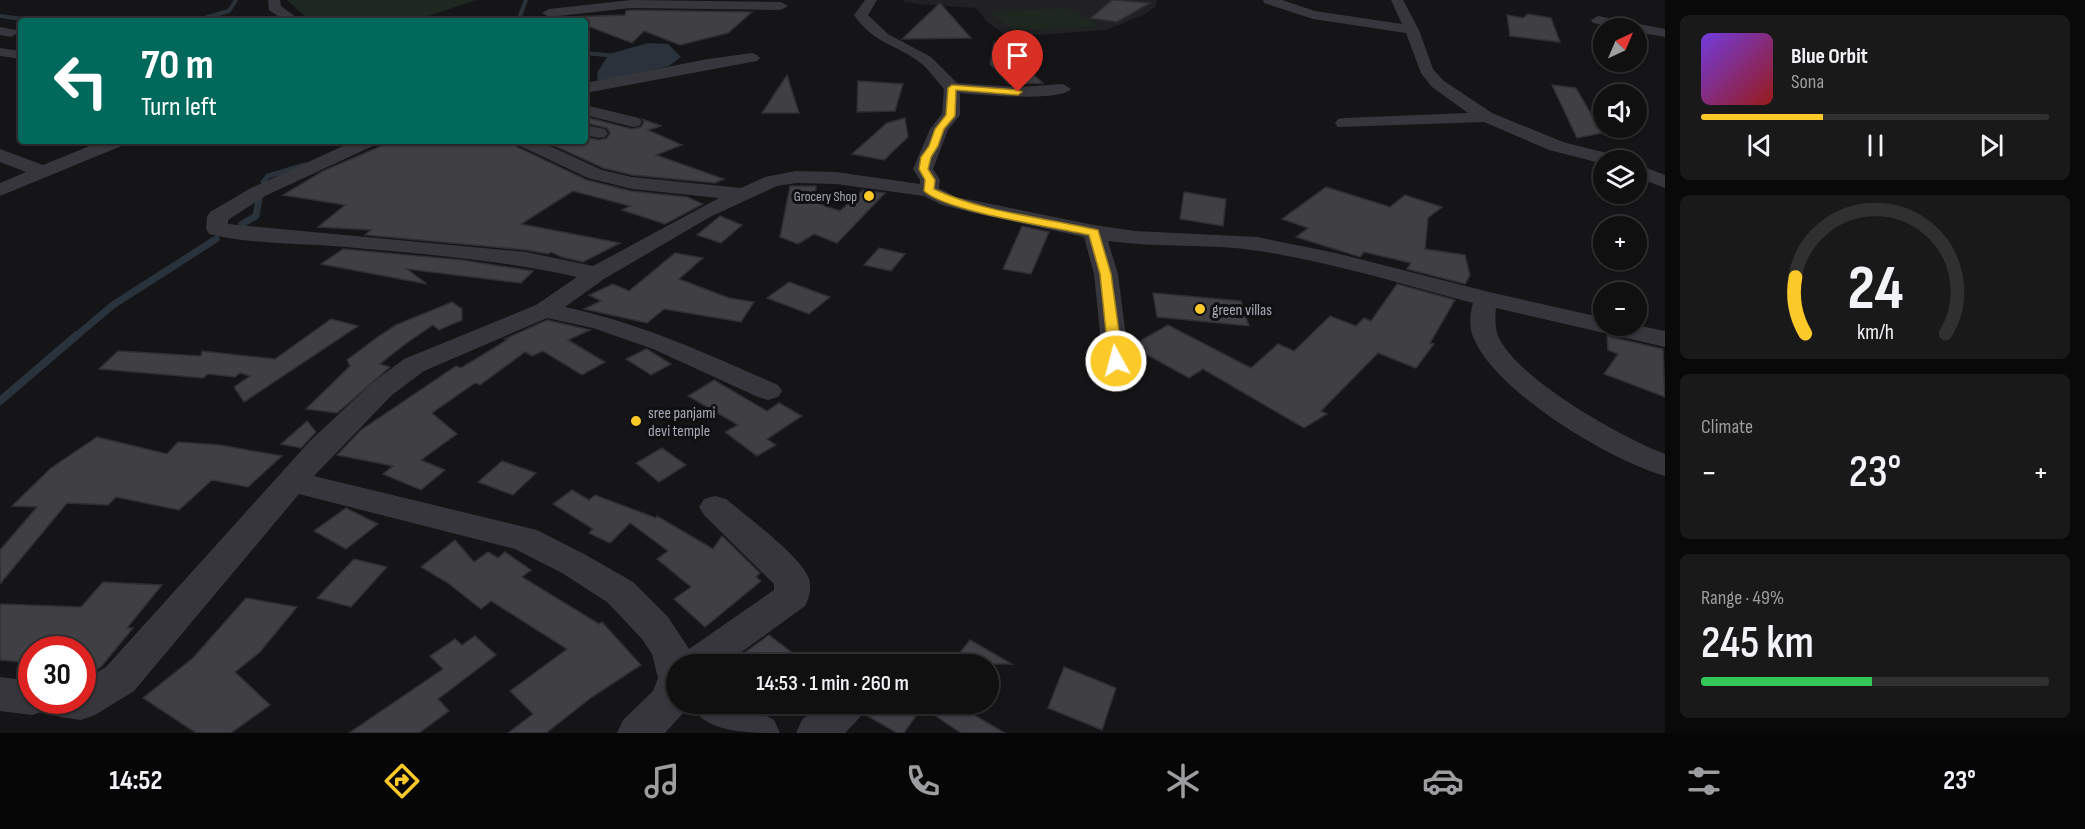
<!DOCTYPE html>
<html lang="en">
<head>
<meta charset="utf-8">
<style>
	:root { --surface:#101011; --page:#19191a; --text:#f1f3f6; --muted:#9c9d9f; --line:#303031; --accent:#fbca29 }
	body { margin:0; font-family:"Sofia Sans Condensed",sans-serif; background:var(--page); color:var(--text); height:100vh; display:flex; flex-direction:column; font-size:22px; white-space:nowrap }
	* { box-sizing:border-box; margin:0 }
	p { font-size:20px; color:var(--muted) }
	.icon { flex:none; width:33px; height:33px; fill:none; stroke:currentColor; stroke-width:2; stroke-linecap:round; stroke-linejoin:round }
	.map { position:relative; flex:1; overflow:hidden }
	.details { display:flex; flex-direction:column; gap:15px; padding:15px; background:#090909; width:420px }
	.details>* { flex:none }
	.banner { position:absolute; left:18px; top:18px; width:570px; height:126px; border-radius:6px; box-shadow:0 2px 4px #0004,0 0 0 2px var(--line); background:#00695c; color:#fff; overflow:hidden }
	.needle { width:39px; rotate:44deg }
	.tools { position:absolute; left:1593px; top:18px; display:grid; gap:12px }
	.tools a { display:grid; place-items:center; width:54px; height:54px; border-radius:50%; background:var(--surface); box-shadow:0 2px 4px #0004,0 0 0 2px var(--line); font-size:30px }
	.speed { position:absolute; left:18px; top:636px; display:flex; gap:12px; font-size:30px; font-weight:700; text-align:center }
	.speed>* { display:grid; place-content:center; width:78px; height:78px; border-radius:50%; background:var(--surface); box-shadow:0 2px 4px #0004,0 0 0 2px var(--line); line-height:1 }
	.speed .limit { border:9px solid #d22; background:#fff; color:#111 }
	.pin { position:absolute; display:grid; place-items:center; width:51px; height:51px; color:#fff; margin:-62px -26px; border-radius:50% 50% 50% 0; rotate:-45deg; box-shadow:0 0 6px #0007 }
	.pin .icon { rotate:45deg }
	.me { position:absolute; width:66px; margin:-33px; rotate:353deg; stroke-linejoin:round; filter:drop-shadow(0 0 4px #0008) }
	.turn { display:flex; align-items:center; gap:21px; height:126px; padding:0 24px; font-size:27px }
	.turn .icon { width:78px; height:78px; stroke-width:2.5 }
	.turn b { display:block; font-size:42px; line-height:51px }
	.big { font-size:45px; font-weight:600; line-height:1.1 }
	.details .tile { flex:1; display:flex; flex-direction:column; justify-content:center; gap:9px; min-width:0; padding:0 21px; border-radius:9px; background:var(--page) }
	.details .dial { align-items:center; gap:0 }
	.dial svg { height:156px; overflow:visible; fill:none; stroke:var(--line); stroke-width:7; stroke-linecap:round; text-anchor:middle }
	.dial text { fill:var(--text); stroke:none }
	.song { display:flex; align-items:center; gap:18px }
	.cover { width:72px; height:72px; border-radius:9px; background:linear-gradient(135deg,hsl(260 70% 55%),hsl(0 70% 35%)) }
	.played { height:6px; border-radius:3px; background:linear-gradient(90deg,var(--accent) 35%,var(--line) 35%) }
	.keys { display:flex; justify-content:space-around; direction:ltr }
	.heat { display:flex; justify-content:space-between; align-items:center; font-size:33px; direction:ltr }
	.charge { height:9px; border-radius:4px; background:linear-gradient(90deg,#34c759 49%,var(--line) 0) }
	.trip { position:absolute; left:666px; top:654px; width:333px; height:60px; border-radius:30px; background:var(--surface); box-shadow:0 2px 4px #0004,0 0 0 2px var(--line); font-weight:600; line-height:60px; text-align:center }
	.tabs { display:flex; height:96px; justify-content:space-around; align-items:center; background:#060607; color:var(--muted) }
	.tabs .icon { width:42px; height:42px }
	.tabs .selected { color:var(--accent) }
	.tabs b { font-size:27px; color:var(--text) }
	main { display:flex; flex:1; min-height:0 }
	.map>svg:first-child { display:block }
	.built { fill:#212124 }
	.green { fill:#1f2721 }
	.water { fill:#2a323c }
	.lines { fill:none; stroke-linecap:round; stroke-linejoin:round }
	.stream-far3 { stroke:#2a323c; stroke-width:4 }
	.stream-far2 { stroke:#2a323c; stroke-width:5 }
	.stream-far1 { stroke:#2a323c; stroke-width:7 }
	.stream { stroke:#2a323c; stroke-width:8 }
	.building { fill:#3f3f44; stroke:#2f2f33; stroke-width:1.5 }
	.minor { fill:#36363c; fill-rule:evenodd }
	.route { fill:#fbca29; stroke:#a3831b; stroke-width:1.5 }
	.poi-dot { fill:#fbca29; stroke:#101012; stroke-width:2 }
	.labels { text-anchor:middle; stroke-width:6; stroke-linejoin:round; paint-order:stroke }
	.far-poi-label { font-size:14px; fill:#a6aab8; stroke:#101012; text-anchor:end }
	.poi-label { font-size:16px; fill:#a6aab8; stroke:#101012; text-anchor:start }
</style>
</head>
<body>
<main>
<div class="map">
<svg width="1665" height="733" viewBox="0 0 1665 733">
	<rect width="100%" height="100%" fill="#151517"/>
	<!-- built -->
	<path class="built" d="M904 0H1157L1155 7 1143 15 1106 30 1037 35 1004 34 987 22 976 8 918 4 904 2Z"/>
	<!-- green -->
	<g class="green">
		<path d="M287 0H476L414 21H310Z"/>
		<path d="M1067 8 1098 26 1013 31 990 12Z"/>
	</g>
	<!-- water -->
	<path class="water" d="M648 43 668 44 681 57 669 66 598 84 597 73 609 54Z"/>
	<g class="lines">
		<!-- stream-far3 -->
		<g class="stream-far3">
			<path d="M0 16 37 21"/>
			<path d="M194 21 229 11 236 0"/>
			<path d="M518 21 526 0"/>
			<path d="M585 53 616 56"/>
		</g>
		<!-- stream-far2 -->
		<path class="stream-far2" d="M263 182 268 176 305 165"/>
		<!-- stream-far1 -->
		<g class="stream-far1">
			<path d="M242 224 256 216 259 199"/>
			<path d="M75 337 113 305 216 239"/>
		</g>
		<!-- stream -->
		<path class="stream" d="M0 401 77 335"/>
	</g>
	<!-- building -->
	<g class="building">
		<path d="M1112 0H1114L1150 3 1117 22 1091 18Z"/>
		<path d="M940 3 971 38 902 39Z"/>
		<path d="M631 10 752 12 728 33 680 45 644 31 632 43 585 25V21L567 17 625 15 626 11Z"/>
		<path d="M1528 14 1551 18 1560 42 1510 36 1507 15 1523 18Z"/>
		<path d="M994 42 1043 83 1009 84 990 64Z"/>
		<path d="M787 75 799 113H762Z"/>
		<path d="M858 81 903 84 895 111 857 112Z"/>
		<path d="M1552 85 1576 88 1602 133 1577 138Z"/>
		<path d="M585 117 632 129 641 127 644 122 642 119 661 126 648 130 682 145 656 155 724 179 715 183 632 175 603 168 544 141H585V137L599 140 607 138 610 133 607 128 585 123Z"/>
		<path d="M905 118 908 137 884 160 852 154 887 123Z"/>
		<path d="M393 141H513L517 147 587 180 631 191 687 197 703 204 665 224 622 210 630 206 573 191 521 224 620 243 583 262 562 257 551 252 548 254 526 250 365 235 371 230 318 227 345 205 283 195 323 171Z"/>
		<path d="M790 186H816L814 202 840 211 863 190 885 193 837 243 814 234 798 244 780 237Z"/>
		<path d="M1326 187 1390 207 1405 195 1442 207 1428 218 1425 249 1465 255 1470 275 1465 284 1407 269 1411 263 1364 252 1360 257 1296 237 1308 228 1282 219Z"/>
		<path d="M1184 192 1226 199 1223 226 1180 219Z"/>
		<path d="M720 216 742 225 721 243 697 235Z"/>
		<path d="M1022 226 1049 232 1031 274 1003 269Z"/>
		<path d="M879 248 905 254 891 271 864 265Z"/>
		<path d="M343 249 462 260 533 271 521 283 407 269 427 284 321 264Z"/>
		<path d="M675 253 703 258 679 279 729 298 754 302 741 322 664 309 647 323 584 309 601 301 589 295 613 284 629 291Z"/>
		<path d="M789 282 830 297 809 314 767 298Z"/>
		<path d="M1397 284 1455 300 1430 343 1434 344 1416 368 1378 353 1321 411 1327 414 1304 428 1203 369 1189 378 1131 346 1168 325 1251 368 1278 344 1294 351 1330 316 1356 326 1364 318 1371 321Z"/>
		<path d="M1153 293 1241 301 1249 326 1157 317Z"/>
		<path d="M452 302 462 309V320L439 330 433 325 404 345 380 364 390 367 337 413 306 409 350 366 347 360 379 336 396 325Z"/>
		<path d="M331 319 358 326 244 402 234 387 250 376 240 373 235 377 208 374 203 378 99 369 118 351 201 356 202 351 275 359Z"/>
		<path d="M547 320 590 330 568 340 605 362 582 375 543 351 532 356 525 352 480 385 475 383 432 413 457 434 421 460 445 470 421 490 383 474 393 466 337 455 361 430 456 366 461 368 507 340 505 339Z"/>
		<path d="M1607 336 1663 349 1665 397 1604 374 1618 354 1608 350Z"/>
		<path d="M646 349H647L671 364 651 375 626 359Z"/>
		<path d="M714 380 767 411 779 403 802 416 767 439 776 445 757 456 725 432 738 425 688 396Z"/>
		<path d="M307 421 316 432 301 448 281 444Z"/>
		<path d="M97 437 167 454 178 442 220 445 282 456 248 487 212 480 179 510 116 497 108 505 67 503 0 584V550L37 507 12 506 51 468Z"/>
		<path d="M662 448 686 465 659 482 636 463Z"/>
		<path d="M502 461 536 473 513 495 478 482Z"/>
		<path d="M572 490 589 500 595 495 656 518 657 516 713 549 722 536 760 573 756 577 761 581 705 627 674 599 691 587 657 559 668 551 630 523 610 543 589 533 593 529 553 504Z"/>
		<path d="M346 508 378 524 346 549 314 531Z"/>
		<path d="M455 540 474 562 488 552 498 558 505 552 531 570 522 577 599 624 602 622 641 665 592 697 546 733H508L533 714 510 691 567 649 491 601 481 609 448 583 421 567Z"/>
		<path d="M354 559 387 567 351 607 317 598Z"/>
		<path d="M103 582 162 585 127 628H133L101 667 82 678V650H32V663L0 660V604L81 607Z"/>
		<path d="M246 598 297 607 260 652 235 672 270 705 231 733H196L143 698 193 658Z"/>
		<path d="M769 635 807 664H743L736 659Z"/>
		<path d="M475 636 496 655 438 699 449 711 419 733H349L443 669 430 656 455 639 462 645Z"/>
		<path d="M970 640 1012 664H951Z"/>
		<path d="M1064 667 1116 688 1102 730 1048 708Z"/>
		<path d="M869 704H983L974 715 1005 733H961L922 707 904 733H897L864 714Z"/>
	</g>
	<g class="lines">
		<!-- minor -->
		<g class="minor">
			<path d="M268 0H280L281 6 301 21H285L269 10Z"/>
			<path d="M631 0 781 2 788 6 781 10 631 8 549 17 542 13 549 9Z"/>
			<path d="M865 0H877L868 15 888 34 931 57 957 83 1018 87 1063 84 1071 89C1061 102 979 95 960 93V115L948 130 933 169 940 180 939 188 956 197 1094 225 1135 231 1257 237 1336 253 1489 292 1604 318V326L1636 325 1665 331V347L1496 308C1495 317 1495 327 1498 336 1517 379 1621 437 1665 454V476C1611 461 1491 390 1472 334 1469 324 1470 313 1473 303 1402 284 1331 262 1259 251 1209 243 1157 248 1108 241L1118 274 1129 361 1125 367 1116 369 1107 367 1103 361 1094 274 1084 237 974 213 942 205 924 196 836 184 796 183 777 186 710 217 604 279 565 307C641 323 707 354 778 385L782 391 778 397 768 400 758 397 653 349 593 328 547 318 424 371 392 395 314 476 537 530 586 555 633 582 668 617 689 649 774 590V584L704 515 699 507 704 499 715 496 726 499C745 515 803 558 809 579 812 589 809 598 805 606L725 664H676V704H688L683 713 665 733H617L623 720 653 691 658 678 652 654 642 639 607 602 562 573 515 549 299 494 134 691 95 715 81 720 60 717 45 711 32 715 0 711V677L32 681V700H82V681L106 667 310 441 372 383 404 359 536 305 577 277C501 260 423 254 346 247 300 243 254 245 209 234L206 229 207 217 210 212 251 188 354 141H378L375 145 265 196 228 220V224L526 252 593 266 719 198 632 189 588 178 518 145 515 141H539L602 170 632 177 741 188 765 177 796 171 836 172 920 184V180L913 169 930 129 942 114 944 89C937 81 930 71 922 64 897 44 875 45 854 15Z"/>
			<path d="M1263 0H1282L1315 11 1402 24 1391 0H1403L1419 30 1433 69 1444 81 1492 113 1563 142 1618 156 1621 160H1604V164L1549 150 1484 122 1338 127 1335 123 1338 119 1344 118 1468 113 1432 87 1421 73 1406 33 1313 19 1264 3Z"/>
			<path d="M1598 16 1665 29V37L1636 32V28H1621L1593 23 1591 20Z"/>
			<path d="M0 27 16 30 18 33 11 37 0 35Z"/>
			<path d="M0 48 21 51V59L0 56Z"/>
			<path d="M752 53 757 55 760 58 757 61 585 93V83L708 59Z"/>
			<path d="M585 105 639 118 642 122 639 126 633 127 585 115Z"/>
			<path d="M585 125 605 129 608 133 605 137 599 138 585 135Z"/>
			<path d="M102 141H127L124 145 0 196V183L26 172 0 162V149L43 165Z"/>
			<path d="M1636 164 1665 175V188L1636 177Z"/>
			<path d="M689 704H744L774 720 780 733C746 733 706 733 689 704Z"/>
			<path d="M820 704H867L861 716 845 733H796L802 720Z"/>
		</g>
	</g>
	<!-- route -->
	<path class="route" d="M952 85 1018 90 1022 92 1018 95 956 90 955 116 944 129 938 146 931 157 928 169 935 180 934 189C985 213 1043 217 1098 230L1111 274 1123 361 1121 364 1116 365 1109 361 1100 274 1089 235C1053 227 947 212 924 191L925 180 919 169 921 157 929 146 935 129 946 115 948 88Z"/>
	<!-- markers -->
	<g class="poi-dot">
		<circle cx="869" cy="196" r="6"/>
		<circle cx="1200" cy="309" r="6"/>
		<circle cx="636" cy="421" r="6"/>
	</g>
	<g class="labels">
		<!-- far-poi labels -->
		<g class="far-poi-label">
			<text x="857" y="201">Grocery Shop</text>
		</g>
		<!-- poi labels -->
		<g class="poi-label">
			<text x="1212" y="315">green villas</text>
			<text x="648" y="418">sree panjami<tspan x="648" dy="18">devi temple</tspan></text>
		</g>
	</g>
</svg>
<div class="tools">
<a><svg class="needle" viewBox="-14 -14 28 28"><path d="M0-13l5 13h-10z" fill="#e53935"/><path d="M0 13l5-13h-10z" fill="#9c9d9f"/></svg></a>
<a><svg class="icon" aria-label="sound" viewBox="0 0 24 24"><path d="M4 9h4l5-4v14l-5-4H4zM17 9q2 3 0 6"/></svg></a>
<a><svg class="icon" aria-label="layers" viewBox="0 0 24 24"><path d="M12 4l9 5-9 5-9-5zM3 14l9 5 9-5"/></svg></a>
<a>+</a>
<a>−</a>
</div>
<div class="speed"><div class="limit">30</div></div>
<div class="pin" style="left:1018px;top:92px;background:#d93025"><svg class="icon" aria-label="arrive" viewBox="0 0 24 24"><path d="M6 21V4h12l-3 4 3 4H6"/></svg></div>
<svg class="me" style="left:1116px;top:361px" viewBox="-20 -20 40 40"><circle r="17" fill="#fbca29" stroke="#fff" stroke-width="3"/><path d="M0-11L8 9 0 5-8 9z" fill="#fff"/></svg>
<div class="trip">14:53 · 1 min · 260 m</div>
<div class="banner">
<div class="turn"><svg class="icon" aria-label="left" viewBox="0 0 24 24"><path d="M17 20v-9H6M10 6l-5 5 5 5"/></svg><div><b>70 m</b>Turn left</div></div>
</div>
</div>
<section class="details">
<div class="tile">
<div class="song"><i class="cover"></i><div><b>Blue Orbit</b><p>Sona</p></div></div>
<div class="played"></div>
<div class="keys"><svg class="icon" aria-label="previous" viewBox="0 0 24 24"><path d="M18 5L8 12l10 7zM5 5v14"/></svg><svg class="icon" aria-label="pause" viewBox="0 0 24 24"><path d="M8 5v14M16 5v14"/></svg><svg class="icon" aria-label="next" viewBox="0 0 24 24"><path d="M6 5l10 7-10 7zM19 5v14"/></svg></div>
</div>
<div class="tile dial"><svg viewBox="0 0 100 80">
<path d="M14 69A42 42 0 1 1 86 69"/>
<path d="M14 69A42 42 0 0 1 9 40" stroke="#fbca29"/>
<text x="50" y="56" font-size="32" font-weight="700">24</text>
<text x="50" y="72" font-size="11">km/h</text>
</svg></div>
<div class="tile"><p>Climate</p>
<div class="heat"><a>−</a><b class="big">23°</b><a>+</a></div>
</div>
<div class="tile"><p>Range · 49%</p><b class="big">245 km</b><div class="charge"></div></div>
</section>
</main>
<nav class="tabs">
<b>14:52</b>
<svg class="icon selected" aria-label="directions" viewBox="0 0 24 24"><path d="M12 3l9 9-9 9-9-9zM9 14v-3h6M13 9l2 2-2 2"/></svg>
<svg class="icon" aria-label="music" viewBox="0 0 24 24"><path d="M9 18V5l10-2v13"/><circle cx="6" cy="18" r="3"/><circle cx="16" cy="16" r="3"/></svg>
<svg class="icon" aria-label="phone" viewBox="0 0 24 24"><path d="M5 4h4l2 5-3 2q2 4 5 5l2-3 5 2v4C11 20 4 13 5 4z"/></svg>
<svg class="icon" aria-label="climate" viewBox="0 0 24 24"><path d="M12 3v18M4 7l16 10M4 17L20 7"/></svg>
<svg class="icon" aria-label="car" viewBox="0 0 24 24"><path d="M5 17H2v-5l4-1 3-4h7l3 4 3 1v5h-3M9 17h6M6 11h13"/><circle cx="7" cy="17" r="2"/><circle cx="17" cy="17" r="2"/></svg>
<svg class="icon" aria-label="filters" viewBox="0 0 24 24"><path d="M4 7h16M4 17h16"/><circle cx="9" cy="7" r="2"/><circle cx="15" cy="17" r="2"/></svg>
<b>23°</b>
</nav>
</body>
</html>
